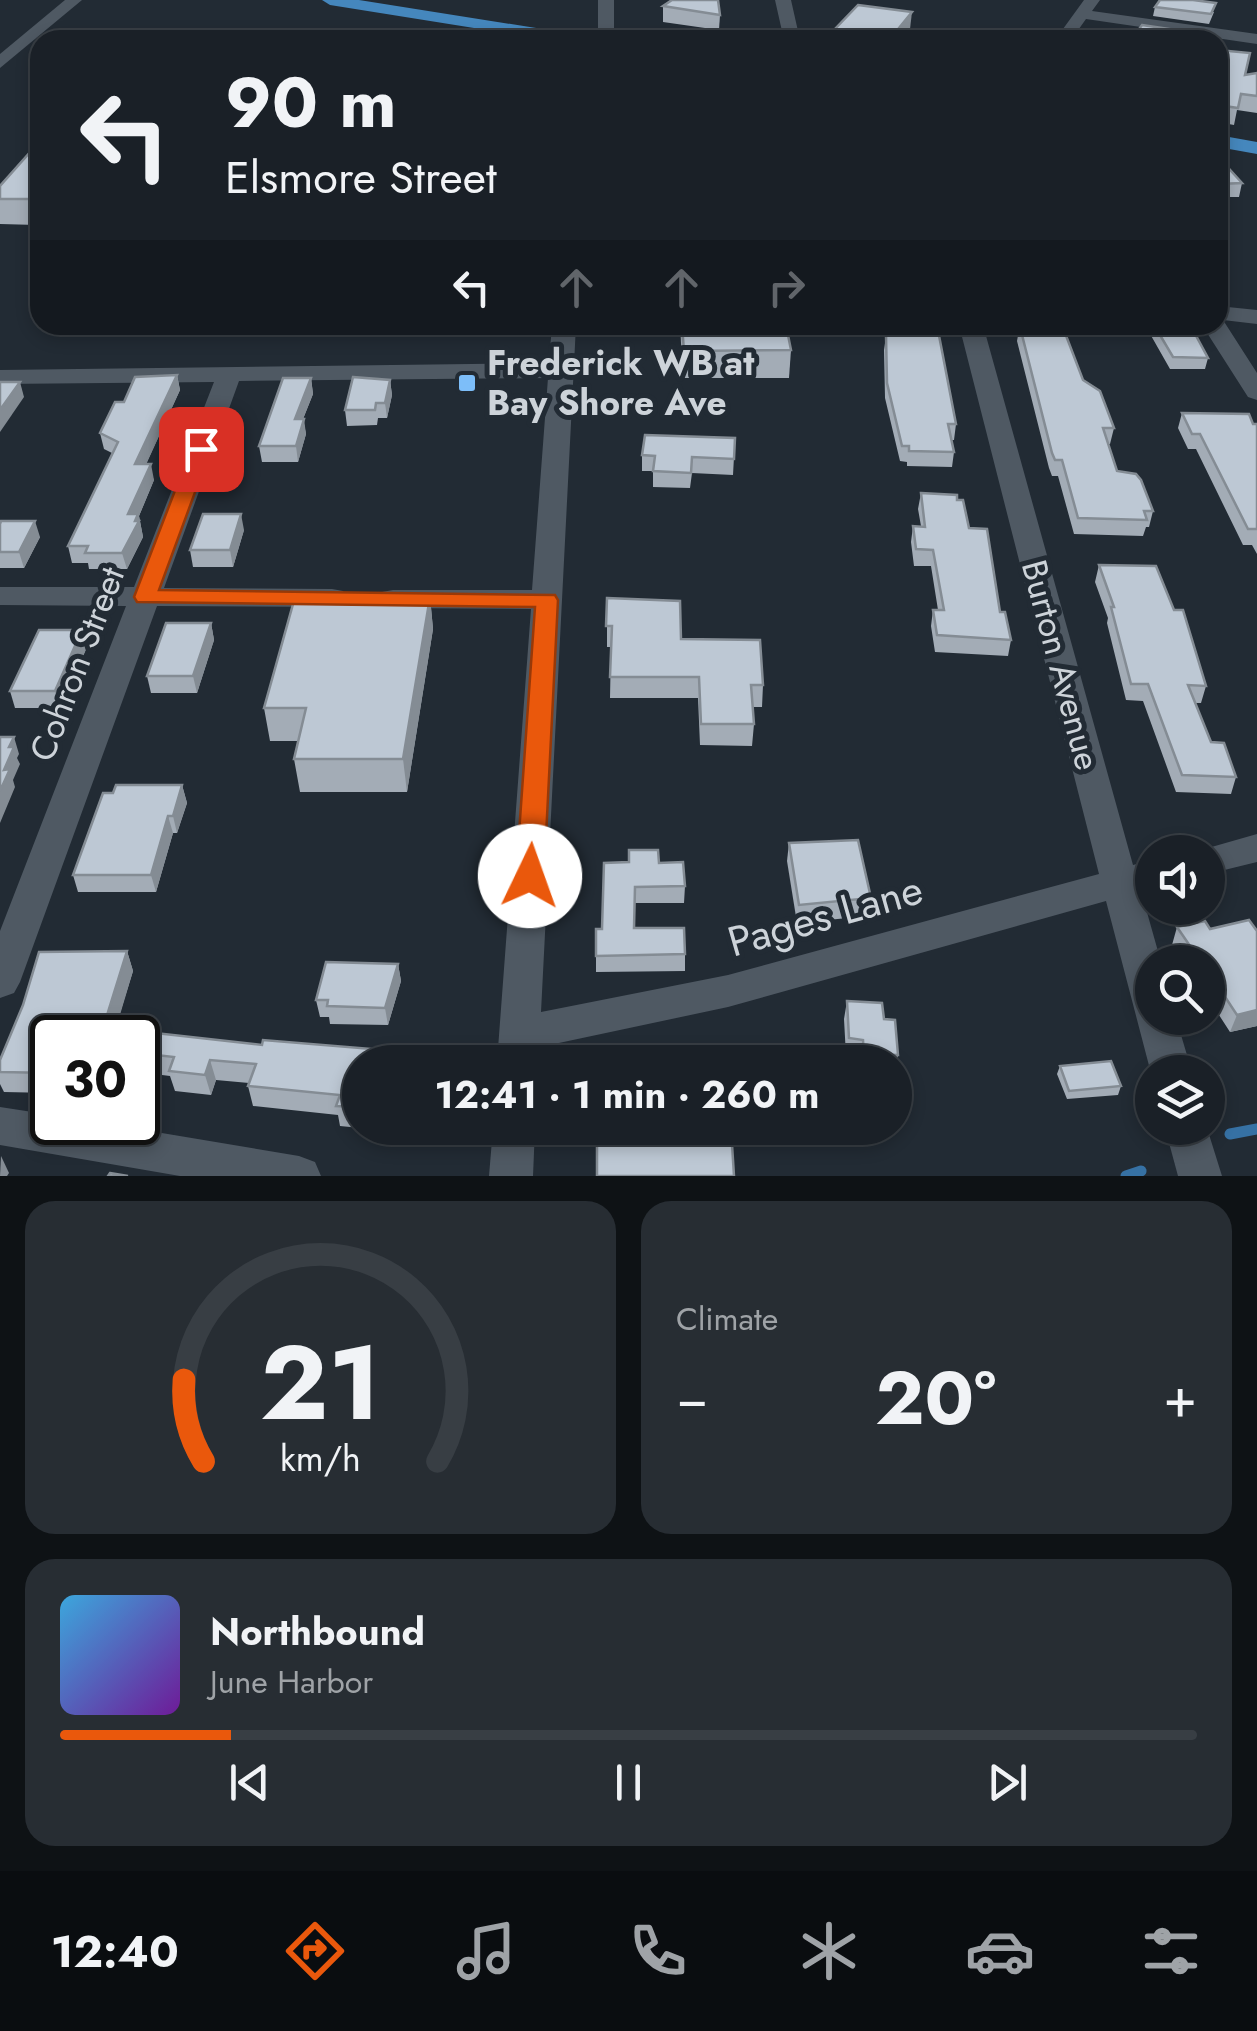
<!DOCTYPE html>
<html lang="en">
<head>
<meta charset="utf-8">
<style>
	:root { --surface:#1a2027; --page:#272d33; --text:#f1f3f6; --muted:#9fa3a7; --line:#383e44; --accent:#ea580c }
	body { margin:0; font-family:Jost,sans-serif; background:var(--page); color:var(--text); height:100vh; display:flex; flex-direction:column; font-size:38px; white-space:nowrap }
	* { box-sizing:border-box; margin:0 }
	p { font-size:32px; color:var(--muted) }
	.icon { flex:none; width:55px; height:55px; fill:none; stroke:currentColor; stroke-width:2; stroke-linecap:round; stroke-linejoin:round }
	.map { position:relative; height:1176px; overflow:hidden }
	.panel { display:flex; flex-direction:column; gap:25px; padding:25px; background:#0e1215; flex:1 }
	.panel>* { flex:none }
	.hud { position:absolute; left:30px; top:30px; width:1198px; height:305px; border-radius:30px; box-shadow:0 5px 15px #0003,0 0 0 2px var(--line); background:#1a2027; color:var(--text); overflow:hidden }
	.buttons { position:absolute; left:1135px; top:835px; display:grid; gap:20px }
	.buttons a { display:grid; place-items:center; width:90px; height:90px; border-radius:50%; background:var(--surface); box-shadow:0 5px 15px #0003,0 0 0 2px var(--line); font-size:50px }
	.speed { position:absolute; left:30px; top:1015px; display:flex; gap:20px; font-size:50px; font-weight:700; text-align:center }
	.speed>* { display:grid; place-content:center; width:130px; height:130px; border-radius:50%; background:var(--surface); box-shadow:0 5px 15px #0003,0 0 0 2px var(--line); line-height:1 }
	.speed .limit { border:5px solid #111; border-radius:15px; background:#fff; color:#111 }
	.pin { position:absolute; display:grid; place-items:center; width:85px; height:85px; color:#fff; margin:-42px; border-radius:20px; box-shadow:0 5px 15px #0006 }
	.me { position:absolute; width:110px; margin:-55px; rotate:3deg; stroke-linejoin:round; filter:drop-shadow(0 0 8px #0008) }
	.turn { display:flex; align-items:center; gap:35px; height:210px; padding:0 30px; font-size:45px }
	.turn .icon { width:130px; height:130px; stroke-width:2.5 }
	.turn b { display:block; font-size:70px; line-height:85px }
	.lanes { display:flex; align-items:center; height:95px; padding:0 30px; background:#0003; justify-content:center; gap:50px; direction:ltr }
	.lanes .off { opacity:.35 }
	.big { font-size:75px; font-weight:700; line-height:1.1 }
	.panel .card { flex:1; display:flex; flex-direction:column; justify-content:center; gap:15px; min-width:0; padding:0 35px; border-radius:30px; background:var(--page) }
	.panel .dial { align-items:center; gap:0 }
	.dial svg { height:260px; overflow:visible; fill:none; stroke:var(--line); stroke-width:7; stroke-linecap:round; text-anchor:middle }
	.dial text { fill:var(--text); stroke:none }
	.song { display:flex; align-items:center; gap:30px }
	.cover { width:120px; height:120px; border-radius:15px; background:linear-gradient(135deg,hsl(200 70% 55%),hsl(280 70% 35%)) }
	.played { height:10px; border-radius:5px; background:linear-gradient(90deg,var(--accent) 15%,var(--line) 15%) }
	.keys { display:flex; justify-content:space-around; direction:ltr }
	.heat { display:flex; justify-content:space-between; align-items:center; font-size:55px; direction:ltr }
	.panel .tiles { flex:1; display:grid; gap:25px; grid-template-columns:1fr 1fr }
	.card:last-child { grid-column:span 2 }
	.trip { position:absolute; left:342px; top:1045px; width:570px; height:100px; border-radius:50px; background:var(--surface); box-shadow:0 5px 15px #0003,0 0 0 2px var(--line); font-weight:700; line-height:100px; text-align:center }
	.dock { display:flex; height:160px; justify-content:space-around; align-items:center; background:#0a0d10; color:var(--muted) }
	.dock .icon { width:70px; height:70px }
	.dock .on { color:var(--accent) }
	.dock b { font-size:45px; color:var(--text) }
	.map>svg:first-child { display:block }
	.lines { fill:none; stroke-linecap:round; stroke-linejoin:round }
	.stream { stroke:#3671a4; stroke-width:11 }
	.minor { fill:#4f5963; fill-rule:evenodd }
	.major { fill:#4587bd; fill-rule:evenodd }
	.wall { fill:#a3acb6 }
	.shaded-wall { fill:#848c94 }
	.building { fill:#bdc8d4; stroke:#848c94; stroke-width:2.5 }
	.route { fill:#ea580c; stroke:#983908; stroke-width:2.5 }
	.poi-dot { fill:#7dbef9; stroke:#222b34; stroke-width:4 }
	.labels { text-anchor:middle; stroke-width:10; stroke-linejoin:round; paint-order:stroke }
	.poi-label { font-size:35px; font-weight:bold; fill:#cdd3d9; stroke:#222b34; text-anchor:start }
	.street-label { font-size:35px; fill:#cdd3d9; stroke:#222b34 }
	.near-street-label { font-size:42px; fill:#cdd3d9; stroke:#222b34 }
</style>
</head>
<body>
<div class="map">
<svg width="1257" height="1176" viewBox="0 0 1257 1176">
	<rect width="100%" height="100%" fill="#222b34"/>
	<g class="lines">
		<!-- stream -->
		<g class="stream">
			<path d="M1230 1134 1257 1129"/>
			<path d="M1126 1176 1141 1171"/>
		</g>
		<!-- minor -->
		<g class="minor">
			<path d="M65 0H82L0 68V54Z"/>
			<path d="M598 0H614V33L607 40H588L598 31Z"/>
			<path d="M775 0H791L800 40H784Z"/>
			<path d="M1084 0H1100L1092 11 1257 34V44L1086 19 1071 40H1055Z"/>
			<path d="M1218 306 1257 310V324L1223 320 1257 373V400L1248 397 1202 325H1218Z"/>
			<path d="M552 325H576L541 1012 728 975 1099 874 959 325H983L1133 865 1152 860V888L1141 891 1161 962H1152V1018H1176L1192 1072H1152V1077L1106 901 728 1007 540 1047 539 1062H497L531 609 393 608 382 606 378 599 382 592 393 590H532L548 378 239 381 164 588 332 589 343 591 347 598 343 605 332 607 157 606 20 982 14 993 0 998V931L126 606 0 605V587H134L214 382 0 384V370L549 363Z"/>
			<path d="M1257 834V862L1208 874V852H1194Z"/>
			<path d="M0 1107 52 1115V1122H96L299 1156 315 1162 321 1176H180L0 1145Z"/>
			<path d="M493 1128H535L533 1176H489Z"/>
			<path d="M1165 1128H1207L1222 1176H1178Z"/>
		</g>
		<!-- major -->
		<g class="major">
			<path d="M322 0H359L580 35 588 40H549L330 5Z"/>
			<path d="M1218 135 1257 142V154L1218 147Z"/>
		</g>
	</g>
	<!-- wall -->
	<g class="wall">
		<path d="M663 6 720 15 719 30 663 22Z"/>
		<path d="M1155 7 1214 12 1209 24 1153 16Z"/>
		<path d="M910 29 901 40H833V31Z"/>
		<path d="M1203 34 1202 40H1133L1134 36Z"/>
		<path d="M1218 50 1245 75 1257 73V113L1237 110 1234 125 1218 122Z"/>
		<path d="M40 141V222L37 225 0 224V186Z"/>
		<path d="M1218 161 1242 183 1239 197H1218Z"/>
		<path d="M680 325H786L791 350 789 378H683Z"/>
		<path d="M884 325H937L956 424 954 440H952L954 452 952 467 907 466V462L900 461 885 398 884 350 886 336Z"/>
		<path d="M1017 325H1062L1083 380 1114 428 1110 444H1108L1117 471 1153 511 1149 527H1146L1143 536 1074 534 1058 476H1052L1049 468 1017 341 1019 330Z"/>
		<path d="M1145 325H1195L1198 330 1196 337 1208 358 1205 369H1170Z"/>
		<path d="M177 375 180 390 146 464 154 480 139 516 143 537 127 569H89L88 563H72L68 546 112 453 104 449 100 433 124 402Z"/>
		<path d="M311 378 313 394 303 419 306 434 298 462H262L259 446Z"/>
		<path d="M390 380 392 395 387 418H378L377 425 347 426 345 410Z"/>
		<path d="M1182 413 1257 424V554L1252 545H1243L1196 449H1188L1178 428Z"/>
		<path d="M735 438 733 475 692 473 690 488 653 487V471H642V455Z"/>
		<path d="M921 493 957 500 1011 640 1008 656 935 652 931 626 933 610H938L931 566H914L911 542 913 526H921L918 509Z"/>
		<path d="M0 524 40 537 24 568H0Z"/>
		<path d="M244 530 233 567H193L190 550Z"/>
		<path d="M1099 565 1206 686 1201 703H1195L1211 742 1236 777 1231 794 1176 792 1143 701 1126 700 1107 623 1108 618 1095 582Z"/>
		<path d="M430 597 433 629 407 792H300L294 759 298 741H270L264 708Z"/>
		<path d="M607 598 763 685 762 707H753L754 724 752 746 700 745 698 698H610L611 647H607Z"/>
		<path d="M211 623 214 640 197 693H151L147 676Z"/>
		<path d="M87 647 60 708H15L10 691Z"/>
		<path d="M182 785 187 803 177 833H173L156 892H78L73 875 113 793Z"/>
		<path d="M789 843 871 898 868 916 797 923 787 861Z"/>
		<path d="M604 863H659L685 886 684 903H635L634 928 685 954V971L596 972V929H602Z"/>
		<path d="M1177 927 1210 929 1257 1026 1230 1032 1208 998V962H1184L1172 945Z"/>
		<path d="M127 951 133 971 115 1029 360 1062V1128L340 1126 338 1115 253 1106 248 1086 249 1083 216 1080 211 1095 175 1091 170 1076 138 1072V1038H52V1093L4 1092 0 1084V1060Z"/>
		<path d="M398 964 401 981 388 1025 330 1024 329 1017H320L316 1000Z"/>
		<path d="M847 1001 884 1019 898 1055 895 1071V1062H861V1057L846 1056 844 1019Z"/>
		<path d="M1060 1066 1121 1086 1118 1095 1067 1099 1057 1074Z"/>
	</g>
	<!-- shaded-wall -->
	<g class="shaded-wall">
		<path d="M912 12 910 29 901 40H889Z"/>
		<path d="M40 189V222L37 225 31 199Z"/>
		<path d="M177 375 180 390 139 480 135 464Z"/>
		<path d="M311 378 313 394 297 434 295 419Z"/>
		<path d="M390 380 392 395 387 418 385 403Z"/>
		<path d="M20 382 24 397 0 432V410Z"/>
		<path d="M304 419 306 434 298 462 296 446Z"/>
		<path d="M151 464 154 480 139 516 143 537 127 569 122 553 128 514Z"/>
		<path d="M241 514 244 530 233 567 230 550Z"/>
		<path d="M35 521 40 537 24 568 19 552Z"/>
		<path d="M430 597 433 629 407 792 403 759Z"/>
		<path d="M211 623 214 640 197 693 193 676Z"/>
		<path d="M82 630 87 647 60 708 55 691Z"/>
		<path d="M14 737 19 754 17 758 20 764 13 780 15 787 0 823V791L9 747Z"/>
		<path d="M182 785 187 803 177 833 173 816Z"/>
		<path d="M168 816 173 833 156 892 151 875Z"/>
		<path d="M127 951 133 971 114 1035 104 1025Z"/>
		<path d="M398 964 401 981 388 1025 385 1008Z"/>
		<path d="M1257 1010V1026L1230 1032 1237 1015Z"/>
		<path d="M210 1060 216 1080 211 1095 205 1075Z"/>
		<path d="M1 1156 9 1173 7 1176H0Z"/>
	</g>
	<!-- building -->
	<g class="building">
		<path d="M672 0H718L720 15 663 6Z"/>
		<path d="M1160 0H1193L1216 3 1211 14 1155 7Z"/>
		<path d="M858 5 912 12 890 39 833 31Z"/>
		<path d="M1142 25 1203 34 1201 40H1162L1134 36Z"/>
		<path d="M449 33 495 40H448Z"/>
		<path d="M1218 50 1250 53 1245 75 1257 73V96L1241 94 1238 108 1218 105Z"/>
		<path d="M40 141V189L31 199H0V186Z"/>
		<path d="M1218 161H1222L1242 183 1218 184Z"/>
		<path d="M682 325H786L791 350 684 351Z"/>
		<path d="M888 325H937L956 424H948L954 452 909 451V446H902L887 383 886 335H890Z"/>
		<path d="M1025 325H1062L1083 380 1100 391 1114 428H1103L1117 471 1136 474 1141 480 1153 511H1144L1147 520 1078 518 1062 460H1055L1052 453 1020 327H1026Z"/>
		<path d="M1154 325H1195L1198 330H1193L1208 358 1173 357Z"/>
		<path d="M177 375 135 464H151L128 514H138L135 521H139L122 553H85L88 546H68L118 442 100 433 115 402H124L135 377Z"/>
		<path d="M353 377 390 380 385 403H376L375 410H345Z"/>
		<path d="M283 378H311L295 419H304L296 446H259Z"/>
		<path d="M0 382H20L0 410Z"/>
		<path d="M1182 413 1249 414 1253 424H1257V529H1248L1200 434H1192Z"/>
		<path d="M645 435 735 438 734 459 692 457 691 473 653 471 655 456 642 455Z"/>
		<path d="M921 493 957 495V500H963L969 528 987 529 1000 612H1005L1011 640 937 635 933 610H944L933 550 916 549 913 526 925 527Z"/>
		<path d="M203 514H241L230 550H190Z"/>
		<path d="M1 521H35L19 552H0V524Z"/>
		<path d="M1099 565 1156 566 1174 610H1183L1206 686 1188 685 1211 742 1224 743 1236 777 1182 775 1148 684H1131L1111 607H1114Z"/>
		<path d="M295 597H430L403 759H294L306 708H264Z"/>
		<path d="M607 598 680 601 681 639 760 640 763 685H751L754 724H701L699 677H610L612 626H606Z"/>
		<path d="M166 623H211L193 676H147Z"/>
		<path d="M39 630H82L55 691H10Z"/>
		<path d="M0 737H14L9 747H14L4 770 10 769 0 791Z"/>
		<path d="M116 785H182L173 816H168L151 875H73L103 793H113Z"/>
		<path d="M858 840 871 898 799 905 789 843Z"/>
		<path d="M629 850H658L659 863 683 862 685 886 635 887 634 928H684L685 954 596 956V929H602L604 863 629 862Z"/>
		<path d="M1249 920 1257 931V1010L1237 1015 1208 971V962H1201L1177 927 1205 921 1210 929Z"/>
		<path d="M127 951 104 1025H111L110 1028 262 1045 263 1040 409 1052 406 1062H360V1102L358 1107 336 1106 340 1095 248 1086 256 1064 210 1060 205 1075 169 1071 174 1057 138 1053V1038H52V1073L0 1072V1060L23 1005 39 952Z"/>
		<path d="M326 962 398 964 385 1008 327 1006 328 1000H316Z"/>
		<path d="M847 1001 882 1003 884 1019 895 1020 898 1055 864 1054 863 1040 849 1038Z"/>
		<path d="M1111 1061 1121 1086 1069 1091 1060 1066Z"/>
		<path d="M597 1128H731L734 1176H597Z"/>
		<path d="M110 1173 128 1176H108Z"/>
	</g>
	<!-- route -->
	<path class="route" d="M201 443 211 449 159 590 555 595 558 600 544 876 540 884 530 887 520 884 516 876 535 607 137 602 134 597 191 449Z"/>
	<!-- markers -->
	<rect class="poi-dot" x="457" y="373" width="20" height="20" rx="5"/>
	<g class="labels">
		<!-- poi labels -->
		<g class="poi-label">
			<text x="487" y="375">Frederick WB at<tspan x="487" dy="40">Bay Shore Ave</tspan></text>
		</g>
		<!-- street labels -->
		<g class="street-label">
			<text transform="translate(77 664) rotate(-69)" y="12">Cohron Street</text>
			<text transform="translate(1061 665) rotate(75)" y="12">Burton Avenue</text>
		</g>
		<!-- near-street labels -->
		<g class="near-street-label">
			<text transform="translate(825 915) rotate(-16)" y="15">Pages Lane</text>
		</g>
	</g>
</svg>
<div class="buttons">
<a><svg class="icon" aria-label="sound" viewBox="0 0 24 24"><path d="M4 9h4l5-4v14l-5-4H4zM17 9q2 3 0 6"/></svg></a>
<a><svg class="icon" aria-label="search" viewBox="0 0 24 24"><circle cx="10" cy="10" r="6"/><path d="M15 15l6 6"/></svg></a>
<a><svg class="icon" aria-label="layers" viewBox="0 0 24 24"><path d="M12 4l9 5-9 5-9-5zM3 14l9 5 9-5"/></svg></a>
</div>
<div class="speed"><div class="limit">30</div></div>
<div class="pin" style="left:201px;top:449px;background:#d93025"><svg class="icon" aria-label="arrive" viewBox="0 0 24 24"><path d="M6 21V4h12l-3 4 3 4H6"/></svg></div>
<svg class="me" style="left:530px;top:876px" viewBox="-20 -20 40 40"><circle r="19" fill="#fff"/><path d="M0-13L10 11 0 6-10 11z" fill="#ea580c"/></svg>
<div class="trip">12:41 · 1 min · 260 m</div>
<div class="hud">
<div class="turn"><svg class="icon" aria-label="left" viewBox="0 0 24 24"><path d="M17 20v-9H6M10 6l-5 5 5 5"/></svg><div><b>90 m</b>Elsmore Street</div></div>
<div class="lanes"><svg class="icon" aria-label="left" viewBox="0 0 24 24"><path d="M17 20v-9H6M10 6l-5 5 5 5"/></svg><svg class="icon off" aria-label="ahead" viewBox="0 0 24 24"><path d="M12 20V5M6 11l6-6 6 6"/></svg><svg class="icon off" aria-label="ahead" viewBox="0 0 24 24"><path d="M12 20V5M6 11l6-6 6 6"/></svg><svg class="icon off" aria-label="right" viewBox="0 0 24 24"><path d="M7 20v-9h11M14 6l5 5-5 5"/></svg></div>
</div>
</div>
<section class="panel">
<div class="tiles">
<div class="card dial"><svg viewBox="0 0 100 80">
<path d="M14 69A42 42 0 1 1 86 69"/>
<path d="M14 69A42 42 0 0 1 8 44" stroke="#ea580c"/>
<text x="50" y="56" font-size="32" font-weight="700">21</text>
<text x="50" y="72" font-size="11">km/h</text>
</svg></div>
<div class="card"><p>Climate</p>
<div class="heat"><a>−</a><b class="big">20°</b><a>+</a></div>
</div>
<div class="card">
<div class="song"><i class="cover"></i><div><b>Northbound</b><p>June Harbor</p></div></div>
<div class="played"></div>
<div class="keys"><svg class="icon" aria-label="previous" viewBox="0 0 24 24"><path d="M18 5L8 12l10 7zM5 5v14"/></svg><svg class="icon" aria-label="pause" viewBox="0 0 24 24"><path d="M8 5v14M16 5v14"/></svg><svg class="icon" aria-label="next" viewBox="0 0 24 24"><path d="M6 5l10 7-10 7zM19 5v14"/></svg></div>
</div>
</div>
</section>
<nav class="dock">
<b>12:40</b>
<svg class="icon on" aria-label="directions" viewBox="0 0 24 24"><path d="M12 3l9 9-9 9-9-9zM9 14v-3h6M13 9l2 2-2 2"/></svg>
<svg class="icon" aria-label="music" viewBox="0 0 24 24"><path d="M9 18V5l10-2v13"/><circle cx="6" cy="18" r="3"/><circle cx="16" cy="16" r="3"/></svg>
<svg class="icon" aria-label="phone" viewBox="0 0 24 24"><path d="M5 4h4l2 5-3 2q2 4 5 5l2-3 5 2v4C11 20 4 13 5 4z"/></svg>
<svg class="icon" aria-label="climate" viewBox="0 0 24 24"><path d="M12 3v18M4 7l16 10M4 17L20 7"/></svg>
<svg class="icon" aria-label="car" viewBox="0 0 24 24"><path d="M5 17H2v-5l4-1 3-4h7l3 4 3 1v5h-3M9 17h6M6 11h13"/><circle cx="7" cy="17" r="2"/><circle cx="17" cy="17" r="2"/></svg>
<svg class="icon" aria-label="filters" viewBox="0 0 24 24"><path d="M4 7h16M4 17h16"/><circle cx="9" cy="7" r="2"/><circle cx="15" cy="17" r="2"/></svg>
</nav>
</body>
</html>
